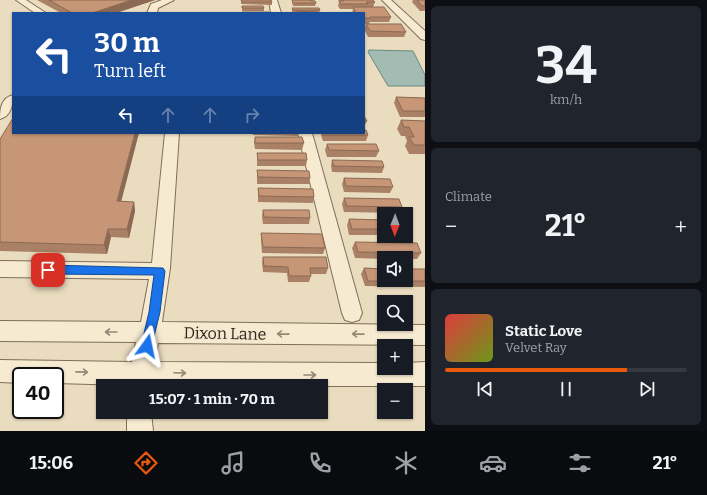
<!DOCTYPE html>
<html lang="en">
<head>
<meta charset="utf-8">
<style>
	:root { --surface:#171b24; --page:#20242c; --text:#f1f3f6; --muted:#9ea1a6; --line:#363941; --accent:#ea580c }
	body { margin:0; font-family:Bitter,serif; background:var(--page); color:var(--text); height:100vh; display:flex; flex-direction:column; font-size:15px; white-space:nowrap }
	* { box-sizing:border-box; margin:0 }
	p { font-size:13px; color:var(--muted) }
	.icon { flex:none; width:22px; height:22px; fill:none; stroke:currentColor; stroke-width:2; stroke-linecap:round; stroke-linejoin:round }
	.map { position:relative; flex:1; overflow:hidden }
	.drawer { display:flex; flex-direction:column; gap:6px; padding:6px; background:#0d0f14; width:282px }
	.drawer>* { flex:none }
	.banner { position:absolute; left:12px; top:12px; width:353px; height:122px; border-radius:0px; box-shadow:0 1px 3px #0004; background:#1a4fa0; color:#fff; overflow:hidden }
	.needle { width:26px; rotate:181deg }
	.tools { position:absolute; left:377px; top:207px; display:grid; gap:8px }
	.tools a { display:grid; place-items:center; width:36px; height:36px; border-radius:0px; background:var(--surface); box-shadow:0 1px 3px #0004; font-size:20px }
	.speed { position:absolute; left:12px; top:367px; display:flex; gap:8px; font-size:20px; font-weight:700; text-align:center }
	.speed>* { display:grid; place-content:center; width:52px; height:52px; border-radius:50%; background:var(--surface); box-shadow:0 1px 3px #0004; line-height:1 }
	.speed .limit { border:2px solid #111; border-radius:6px; background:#fff; color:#111 }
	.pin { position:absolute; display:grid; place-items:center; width:34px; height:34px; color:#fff; margin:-17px; border-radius:8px; box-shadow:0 2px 6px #0006 }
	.me { position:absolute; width:44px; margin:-22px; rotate:12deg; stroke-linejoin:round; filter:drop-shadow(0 0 3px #0008) }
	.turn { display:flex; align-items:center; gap:14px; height:84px; padding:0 16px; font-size:18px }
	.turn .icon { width:52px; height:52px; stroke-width:2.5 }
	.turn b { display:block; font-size:28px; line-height:34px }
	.lanes { display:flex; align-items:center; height:38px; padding:0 16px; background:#0003; justify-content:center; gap:20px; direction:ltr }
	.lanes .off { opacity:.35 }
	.big { font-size:30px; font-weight:700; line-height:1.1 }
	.drawer .tile { flex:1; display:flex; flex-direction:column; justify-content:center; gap:6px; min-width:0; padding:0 14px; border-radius:6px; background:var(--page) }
	.drawer .dial { align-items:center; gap:0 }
	.dial b { font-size:52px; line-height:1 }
	.song { display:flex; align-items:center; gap:12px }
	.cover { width:48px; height:48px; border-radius:6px; background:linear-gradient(135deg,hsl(0 70% 55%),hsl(80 70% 35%)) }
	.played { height:4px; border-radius:2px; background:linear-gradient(90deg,var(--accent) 75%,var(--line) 75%) }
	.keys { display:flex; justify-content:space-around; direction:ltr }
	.heat { display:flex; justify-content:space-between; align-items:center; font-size:22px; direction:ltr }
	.trip { position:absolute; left:96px; top:379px; width:232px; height:40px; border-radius:0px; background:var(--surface); box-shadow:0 1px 3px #0004; font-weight:700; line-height:40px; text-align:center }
	.tabs { display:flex; height:64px; justify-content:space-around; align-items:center; background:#090b0e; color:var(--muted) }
	.tabs .icon { width:28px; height:28px }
	.tabs .on { color:var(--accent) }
	.tabs b { font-size:18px; color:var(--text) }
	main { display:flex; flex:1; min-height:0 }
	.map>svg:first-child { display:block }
	.water { fill:#a2bcb4; stroke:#6a8981 }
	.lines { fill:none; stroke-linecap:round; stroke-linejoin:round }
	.minor-casing { stroke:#816e59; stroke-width:2 }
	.minor { fill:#f6ead1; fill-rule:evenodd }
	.wall { fill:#aa8166 }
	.shaded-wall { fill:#8b6953 }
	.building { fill:#c69677; stroke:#8b6953 }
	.oneway { stroke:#948876 }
	.route { fill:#1a73e8; stroke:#114b97 }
	.labels { text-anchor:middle; stroke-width:3; stroke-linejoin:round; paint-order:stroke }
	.near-street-label { font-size:16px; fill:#32261c; stroke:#f2e7ce }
</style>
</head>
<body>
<main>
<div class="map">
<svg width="425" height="431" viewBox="0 0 425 431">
	<rect width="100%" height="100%" fill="#eadcbf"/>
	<!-- water -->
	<path class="water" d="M369 50 413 51 425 75V86H388L368 52Z"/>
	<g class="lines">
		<defs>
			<g id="minor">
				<path d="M16 0H26L46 13H35Z"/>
				<path d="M162 0H174L158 8 157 13H147L151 4Z"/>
				<path d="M269 0H277L281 13H271Z"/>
				<path d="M382 0H391L425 31V40L421 39Z"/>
				<path d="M13 95C13 105 11 116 0 119 0 109 1 98 13 95Z"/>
				<path d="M165 133H179L170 268 162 322 425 325V345L158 343 155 362 384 363V368H406V363L425 362V386H128V385L55 383V376H21V383L0 382V360L132 362 136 342 0 341V321L141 322 149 279 0 277V261L152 263Z"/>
				<path d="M298 133H312L362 313 359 320 352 322 345 320 342 313Z"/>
				<path d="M127 412H151L153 431H127Z"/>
			</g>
		</defs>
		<!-- minor casing -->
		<use href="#minor" class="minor-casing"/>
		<!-- minor -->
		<use href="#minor" class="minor"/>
	</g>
	<!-- wall -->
	<g class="wall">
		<path d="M37 0H155L116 13H61Z"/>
		<path d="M241 0 272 2V5L241 4Z"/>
		<path d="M292 0 316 3 315 6H293L292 2Z"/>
		<path d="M338 0H373L375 2 373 7 391 17 389 22H370L369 24 406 32 404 37H368L364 29 366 24H364V13H352L353 9H340L338 6 339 2Z"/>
		<path d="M413 0H425V11H420L412 2Z"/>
		<rect x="242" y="8" width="22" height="3"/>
		<path d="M292 8 320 10 319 13H293L292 11Z"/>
		<path d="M396 97 425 98V117H400L394 103Z"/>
		<path d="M364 116 367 121 364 127Z"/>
		<path d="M401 120 425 121V154H409L405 146 407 141 405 136H401L397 129Z"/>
		<path d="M253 133H299L298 136 253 135Z"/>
		<path d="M322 133H364L368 135 366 141H323L321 135Z"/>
		<path d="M255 137 304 143 302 150 255 149 254 143Z"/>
		<path d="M0 139 122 202H134L135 211 129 238 111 237 107 254 0 251Z"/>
		<path d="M327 144 379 151 376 157H327L325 150Z"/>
		<path d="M257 153 307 160 306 166H257Z"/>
		<path d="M332 160 384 167 382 173 332 172 331 166Z"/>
		<path d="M257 170 310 178 309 184H257Z"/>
		<path d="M344 178 393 187 390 193 344 192 342 184Z"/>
		<path d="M258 188 314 197 313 203 258 202Z"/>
		<path d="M344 198 402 207 399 213 344 212 342 204Z"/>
		<path d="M263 210 310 218 309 224H263L262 216Z"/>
		<path d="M349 219 384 220V235H349L347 225Z"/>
		<path d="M261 233 325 248 323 254 262 253 261 239Z"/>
		<path d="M355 242 421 253 417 259H406V258H384V259L355 258 352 248Z"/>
		<path d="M263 257 328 268 326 274H311V276L309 282H288L287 273 263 272 262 263Z"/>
		<path d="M364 268 425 269V287L365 286 361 274Z"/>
	</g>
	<!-- shaded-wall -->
	<g class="shaded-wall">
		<path d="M132 0H155L116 13H92Z"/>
		<path d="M135 133H139L119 210 117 201Z"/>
		<path d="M134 202 135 211 129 238 127 229Z"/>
		<path d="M108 229 111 237 107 254 104 245Z"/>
	</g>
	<!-- building -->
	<g class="building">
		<path d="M49 0H132L92 13H72Z"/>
		<path d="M241 0H271L272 2H242Z"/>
		<path d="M292 0H308L315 1 316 3H293Z"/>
		<path d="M343 0H373L375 2H366L368 4H341L339 1H344Z"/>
		<path d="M417 0H425V6H422Z"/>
		<path d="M242 6H263L264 8H242Z"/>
		<path d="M353 7H384L391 17H370L371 18H364V13H356Z"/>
		<path d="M292 8H319L320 10H293Z"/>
		<path d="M297 11 325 13H293H298Z"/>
		<path d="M242 12H269L270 13H243Z"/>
		<path d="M366 24H401L406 32 370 31Z"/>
		<path d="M396 97 425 98V111H403Z"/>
		<path d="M364 116 367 121H364Z"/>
		<path d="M13 118V133H135L117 201 134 202 127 229H108L104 245 0 242V139Z"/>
		<path d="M401 120 425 121V145H414L409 137H414L409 127H404Z"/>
		<path d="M364 130H366L368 135H324V133H364Z"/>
		<path d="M255 137H302L304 143H255Z"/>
		<path d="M327 144H376L379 151 329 150Z"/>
		<path d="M257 153H306L307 160H258Z"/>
		<path d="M332 160 382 161 384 167 334 166Z"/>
		<path d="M257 170 309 171 310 178 258 177Z"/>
		<path d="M344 178 390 179 393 187 346 186Z"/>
		<path d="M258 188 313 189 314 197 259 196Z"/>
		<path d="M344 198 399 199 402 207 347 206Z"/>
		<path d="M263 210H309L310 218 264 217Z"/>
		<path d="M349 219 384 220V229H352Z"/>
		<path d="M261 233 322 234 325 248 263 247Z"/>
		<path d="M355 242 417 243 421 253 358 252Z"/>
		<path d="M263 257H326L328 268H310L311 276H289L288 267 264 266Z"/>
		<path d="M364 268 384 269V280H406V269H425V281H368Z"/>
	</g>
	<!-- one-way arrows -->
	<defs><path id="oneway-shaft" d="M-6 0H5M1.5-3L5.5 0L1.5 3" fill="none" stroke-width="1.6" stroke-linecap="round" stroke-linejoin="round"/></defs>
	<g class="oneway">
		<use href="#oneway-shaft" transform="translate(111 332) rotate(-180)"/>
		<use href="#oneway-shaft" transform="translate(283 334) rotate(-179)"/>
		<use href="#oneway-shaft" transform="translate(358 334) rotate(-179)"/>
		<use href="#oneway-shaft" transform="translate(82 372) rotate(1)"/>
		<use href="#oneway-shaft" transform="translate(180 373) rotate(2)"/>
		<use href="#oneway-shaft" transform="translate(310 375)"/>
	</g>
	<!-- route -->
	<path class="route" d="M48 265 163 268 165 271 160 312 151 349 147 351 143 349 141 346 149 312 154 275 48 274 44 273 43 270 44 267Z"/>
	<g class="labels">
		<!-- near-street labels -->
		<g class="near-street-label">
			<text transform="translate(225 333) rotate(1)" y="6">Dixon Lane</text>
		</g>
	</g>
</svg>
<div class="tools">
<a><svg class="needle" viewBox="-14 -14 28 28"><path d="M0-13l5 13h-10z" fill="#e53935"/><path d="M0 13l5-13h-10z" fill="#9ea1a6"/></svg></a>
<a><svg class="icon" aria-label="sound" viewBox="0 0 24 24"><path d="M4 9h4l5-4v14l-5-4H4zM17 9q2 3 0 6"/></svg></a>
<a><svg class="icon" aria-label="search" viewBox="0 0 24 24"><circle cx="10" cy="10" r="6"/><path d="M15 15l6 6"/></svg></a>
<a>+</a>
<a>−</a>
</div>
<div class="speed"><div class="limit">40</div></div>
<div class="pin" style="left:48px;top:270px;background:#d93025"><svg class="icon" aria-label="arrive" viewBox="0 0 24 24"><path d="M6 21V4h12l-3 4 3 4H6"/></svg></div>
<svg class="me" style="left:147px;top:346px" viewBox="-20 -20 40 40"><path d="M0-17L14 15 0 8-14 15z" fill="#1a73e8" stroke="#fff" stroke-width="4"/></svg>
<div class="trip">15:07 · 1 min · 70 m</div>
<div class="banner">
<div class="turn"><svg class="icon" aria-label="left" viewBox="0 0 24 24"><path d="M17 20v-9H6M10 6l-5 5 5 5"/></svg><div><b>30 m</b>Turn left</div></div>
<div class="lanes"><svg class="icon" aria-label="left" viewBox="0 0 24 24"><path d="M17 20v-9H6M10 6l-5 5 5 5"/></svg><svg class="icon off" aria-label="ahead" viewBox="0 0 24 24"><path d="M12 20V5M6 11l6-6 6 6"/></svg><svg class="icon off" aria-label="ahead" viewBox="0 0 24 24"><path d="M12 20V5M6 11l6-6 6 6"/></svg><svg class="icon off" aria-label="right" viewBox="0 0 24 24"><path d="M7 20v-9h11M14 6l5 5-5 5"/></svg></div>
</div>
</div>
<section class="drawer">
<div class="tile dial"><b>34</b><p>km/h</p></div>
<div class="tile"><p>Climate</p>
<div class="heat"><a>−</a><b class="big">21°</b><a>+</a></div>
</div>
<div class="tile">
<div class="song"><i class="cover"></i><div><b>Static Love</b><p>Velvet Ray</p></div></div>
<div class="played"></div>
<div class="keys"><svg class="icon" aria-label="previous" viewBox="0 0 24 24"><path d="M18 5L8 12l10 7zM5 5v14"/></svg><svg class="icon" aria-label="pause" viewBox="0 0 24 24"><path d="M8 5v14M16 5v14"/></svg><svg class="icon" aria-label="next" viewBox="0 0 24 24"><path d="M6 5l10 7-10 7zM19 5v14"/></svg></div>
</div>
</section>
</main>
<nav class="tabs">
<b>15:06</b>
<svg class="icon on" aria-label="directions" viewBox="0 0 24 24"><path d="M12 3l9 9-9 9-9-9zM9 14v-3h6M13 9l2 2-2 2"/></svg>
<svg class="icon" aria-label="music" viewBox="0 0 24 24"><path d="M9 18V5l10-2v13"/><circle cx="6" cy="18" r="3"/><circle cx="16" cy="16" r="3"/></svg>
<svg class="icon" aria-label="phone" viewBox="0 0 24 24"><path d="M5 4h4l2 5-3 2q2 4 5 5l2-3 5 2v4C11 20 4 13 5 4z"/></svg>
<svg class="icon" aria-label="climate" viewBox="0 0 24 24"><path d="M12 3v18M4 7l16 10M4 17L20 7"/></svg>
<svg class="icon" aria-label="car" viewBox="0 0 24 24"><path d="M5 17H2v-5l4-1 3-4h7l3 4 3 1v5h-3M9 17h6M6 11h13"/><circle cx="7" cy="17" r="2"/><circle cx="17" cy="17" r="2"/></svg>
<svg class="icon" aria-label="filters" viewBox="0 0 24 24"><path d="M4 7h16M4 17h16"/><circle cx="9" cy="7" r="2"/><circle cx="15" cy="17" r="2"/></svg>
<b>21°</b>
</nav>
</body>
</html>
